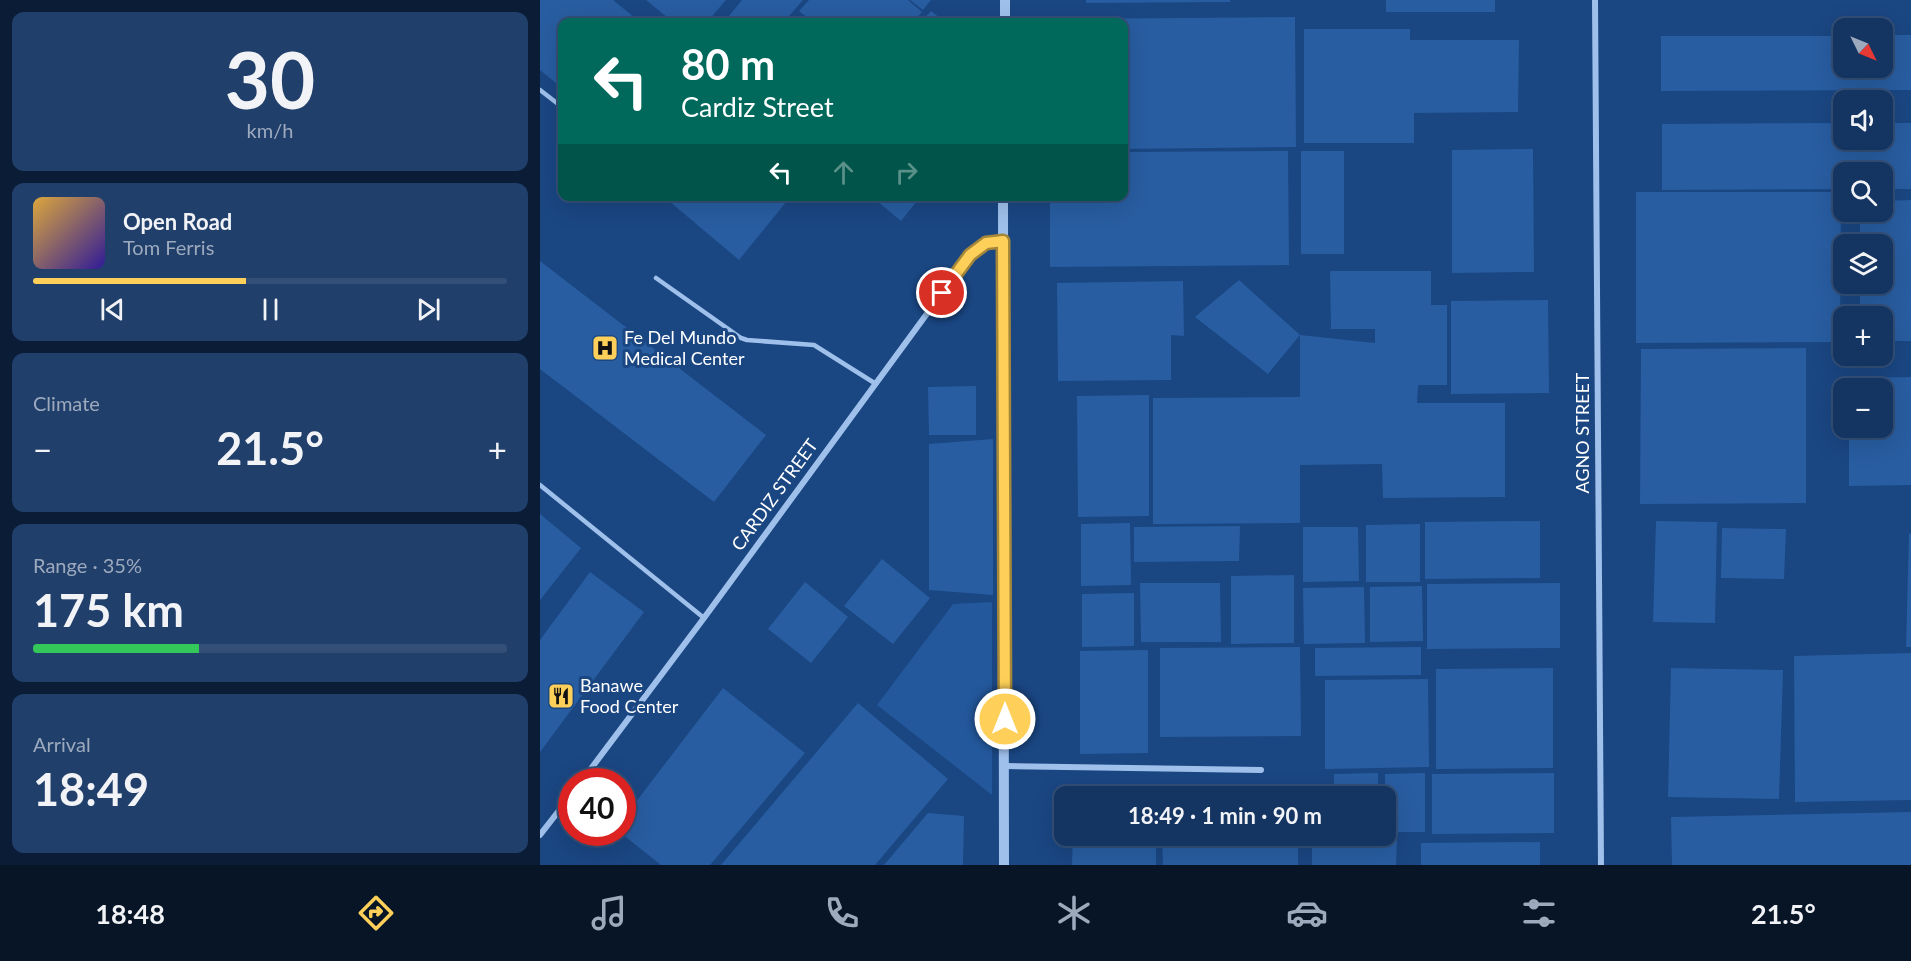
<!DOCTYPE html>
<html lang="en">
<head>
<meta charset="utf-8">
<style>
	:root { --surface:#143462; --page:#213f6b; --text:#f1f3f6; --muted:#9daabe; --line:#334f77; --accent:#fed059 }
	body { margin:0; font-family:Lato,sans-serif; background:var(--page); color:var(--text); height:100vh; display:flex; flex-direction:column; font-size:22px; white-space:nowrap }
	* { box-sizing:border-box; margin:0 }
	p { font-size:20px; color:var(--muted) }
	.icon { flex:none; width:33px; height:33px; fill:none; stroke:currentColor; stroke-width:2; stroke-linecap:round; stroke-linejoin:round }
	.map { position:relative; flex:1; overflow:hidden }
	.panel { display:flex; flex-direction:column; gap:12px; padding:12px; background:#0b1d36; width:540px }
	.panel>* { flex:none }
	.banner { position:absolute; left:18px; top:18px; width:570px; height:183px; border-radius:12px; box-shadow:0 6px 24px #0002,0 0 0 2px var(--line); background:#00695c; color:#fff; overflow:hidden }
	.needle { width:39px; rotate:133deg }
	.tools { position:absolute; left:1293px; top:18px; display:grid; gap:12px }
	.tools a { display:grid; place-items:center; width:60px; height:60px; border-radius:12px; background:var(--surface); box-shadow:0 6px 24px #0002,0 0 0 2px var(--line); font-size:30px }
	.speed { position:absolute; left:18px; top:768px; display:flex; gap:12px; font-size:30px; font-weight:700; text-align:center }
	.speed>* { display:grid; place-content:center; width:78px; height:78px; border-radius:50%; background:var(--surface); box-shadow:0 6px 24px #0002,0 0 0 2px var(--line); line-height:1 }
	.speed .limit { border:9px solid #d22; background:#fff; color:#111 }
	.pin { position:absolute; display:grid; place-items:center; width:51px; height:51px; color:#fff; margin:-26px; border:3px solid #fff; border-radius:50%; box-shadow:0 2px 6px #0007 }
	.me { position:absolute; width:66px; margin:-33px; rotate:0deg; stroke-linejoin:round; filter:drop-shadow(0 0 4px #0008) }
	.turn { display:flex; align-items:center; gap:21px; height:126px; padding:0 24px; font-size:27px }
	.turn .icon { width:78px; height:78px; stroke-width:2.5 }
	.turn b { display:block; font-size:42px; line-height:51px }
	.lanes { display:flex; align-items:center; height:57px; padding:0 24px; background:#0003; justify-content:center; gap:30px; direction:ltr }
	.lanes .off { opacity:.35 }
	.big { font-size:45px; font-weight:700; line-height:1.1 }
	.panel .widget { flex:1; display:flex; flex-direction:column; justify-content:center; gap:9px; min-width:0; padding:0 21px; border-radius:12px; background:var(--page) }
	.panel .dial { align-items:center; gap:0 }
	.dial b { font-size:78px; line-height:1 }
	.song { display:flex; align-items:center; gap:18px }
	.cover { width:72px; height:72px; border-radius:9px; background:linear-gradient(135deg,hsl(40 70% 55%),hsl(250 70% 35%)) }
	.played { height:6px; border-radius:3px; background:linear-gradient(90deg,var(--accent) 45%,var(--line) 45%) }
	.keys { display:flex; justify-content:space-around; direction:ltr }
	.heat { display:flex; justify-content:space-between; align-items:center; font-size:33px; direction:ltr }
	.charge { height:9px; border-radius:4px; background:linear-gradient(90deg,#34c759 35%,var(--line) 0) }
	.trip { position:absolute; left:514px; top:786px; width:342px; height:60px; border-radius:12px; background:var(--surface); box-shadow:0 6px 24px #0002,0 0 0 2px var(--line); font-weight:700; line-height:60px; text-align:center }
	.tab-bar { display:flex; height:96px; justify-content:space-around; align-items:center; background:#081527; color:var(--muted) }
	.tab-bar .icon { width:42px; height:42px }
	.tab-bar .active { color:var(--accent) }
	.tab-bar b { font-size:27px; color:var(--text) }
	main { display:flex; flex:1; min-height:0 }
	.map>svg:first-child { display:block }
	.green { fill:#23589c }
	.building { fill:#285da1 }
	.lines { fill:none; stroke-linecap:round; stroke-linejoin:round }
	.service { stroke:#9ec0eb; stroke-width:4.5 }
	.minor { stroke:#9ec0eb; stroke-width:6 }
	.tertiary { stroke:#9ec0eb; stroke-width:10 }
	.route-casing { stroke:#a5873a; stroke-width:15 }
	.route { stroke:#fed059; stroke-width:10 }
	.labels { text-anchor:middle; stroke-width:6; stroke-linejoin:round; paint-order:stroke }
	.poi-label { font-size:18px; fill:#fff; stroke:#1a4682; text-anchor:start }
	.street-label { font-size:18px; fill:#fff; stroke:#1a4682 }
</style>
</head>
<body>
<main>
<section class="panel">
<div class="widget dial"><b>30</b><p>km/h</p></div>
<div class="widget">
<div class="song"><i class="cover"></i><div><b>Open Road</b><p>Tom Ferris</p></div></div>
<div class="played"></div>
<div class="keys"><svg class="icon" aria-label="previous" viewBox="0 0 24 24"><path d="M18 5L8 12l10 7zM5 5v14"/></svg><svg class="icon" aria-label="pause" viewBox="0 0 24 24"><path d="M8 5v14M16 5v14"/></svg><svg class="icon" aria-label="next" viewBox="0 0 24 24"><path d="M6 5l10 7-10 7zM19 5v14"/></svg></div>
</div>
<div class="widget"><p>Climate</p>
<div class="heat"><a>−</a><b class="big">21.5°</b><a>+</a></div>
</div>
<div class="widget"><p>Range · 35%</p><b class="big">175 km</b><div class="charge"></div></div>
<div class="widget"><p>Arrival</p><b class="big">18:49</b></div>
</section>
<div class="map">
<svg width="1371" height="865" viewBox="0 0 1371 865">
	<rect width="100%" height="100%" fill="#1a4682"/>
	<!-- green -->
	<path class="green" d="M452 602V795L337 705 413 604Z"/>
	<!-- building -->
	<g class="building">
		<path d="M0 0H73L100 22H22V88L0 70Z"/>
		<path d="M106 0H186L167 22H133Z"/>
		<path d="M202 0H263L244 22H184Z"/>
		<path d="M269 0H368L382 12 373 22H273L259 11Z"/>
		<path d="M370 0H391L383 10Z"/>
		<path d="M546 0H690V2L546 3Z"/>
		<rect x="846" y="0" width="109" height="12"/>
		<path d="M391 11 405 22H381Z"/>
		<path d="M755 17 756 147 584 149V22H524V19Z"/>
		<path d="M764 29H870V40H979L978 112 874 113V143H764Z"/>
		<path d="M1342 35H1371V90L1121 91V36H1304V68H1342Z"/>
		<path d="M1304 123V140H1342V123H1371V189H1342V172H1304V189L1122 190V124Z"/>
		<path d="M993 149 994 272 912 273V150Z"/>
		<path d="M748 151 749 265 510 267V196H584V152Z"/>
		<rect x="761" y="151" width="43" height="103"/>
		<path d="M1096 192H1301L1300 342 1096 343Z"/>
		<path d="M123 196H251L199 260Z"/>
		<path d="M331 196H381L361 221Z"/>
		<path d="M1371 200V341H1342V316H1320V284H1342V244H1320V212H1342V201Z"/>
		<path d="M0 261 226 435 174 502 0 369Z"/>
		<path d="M790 271H891V305H907V385H878L877 403H965V497L843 498 842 464 760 465V523L613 524V398L760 397V335L835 343V329H791Z"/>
		<path d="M699 280 760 335 728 374 655 317Z"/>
		<path d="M643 281 644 336 631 335V380L518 381 517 283Z"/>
		<path d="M1008 300 1009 393 911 394V301Z"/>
		<path d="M1266 348V503L1100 504 1101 349Z"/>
		<path d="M1371 377V485L1309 486V428H1342V388H1309V378Z"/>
		<path d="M436 386V435H389L388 387Z"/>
		<path d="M609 395V516L538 517 537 396Z"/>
		<path d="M453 439V595L389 590V444Z"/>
		<path d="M0 514 41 548 0 600Z"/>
		<path d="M1000 521V578L885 579V522Z"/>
		<path d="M1116 521 1177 522 1175 623 1113 622Z"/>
		<path d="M590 523 591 585 541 586V524Z"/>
		<path d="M880 524V582H826V525Z"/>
		<path d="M700 526 699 561 594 562V527Z"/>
		<path d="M763 527H818L819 581 763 582Z"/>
		<path d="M1182 528 1246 529 1244 579 1181 578Z"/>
		<path d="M1369 533 1371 534V647H1366Z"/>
		<path d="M342 559 390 598 353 644 304 606Z"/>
		<path d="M50 572 104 612 0 752V640Z"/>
		<path d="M754 575V643L691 644V576Z"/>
		<path d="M265 582 308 617 271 663 228 629Z"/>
		<path d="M600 583H680L681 642H601Z"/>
		<path d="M1020 583V648L887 649V584Z"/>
		<path d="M882 586 883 641 830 642V587Z"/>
		<path d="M824 587 825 643 764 644 763 588Z"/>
		<path d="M594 593V646L542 647V594Z"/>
		<path d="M760 647 761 736 620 737V648Z"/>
		<path d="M881 647V675L775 676V648Z"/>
		<path d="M608 650V753L540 754V651Z"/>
		<path d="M1371 653V800L1255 802 1254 656Z"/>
		<path d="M1013 668V768L896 769V669Z"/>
		<path d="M1131 668 1243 670 1239 799 1128 797Z"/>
		<path d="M888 679 889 767 785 769V680Z"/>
		<path d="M183 688 265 753 170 865H121L82 834V820Z"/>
		<path d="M318 703 408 779 335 865H181Z"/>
		<path d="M838 773V796H794V774Z"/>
		<path d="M885 773V832H846L845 774Z"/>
		<path d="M1014 773V833L892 834V774Z"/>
		<path d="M533 791 617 792V796H533Z"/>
		<path d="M757 791V796H622V793Z"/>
		<path d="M1371 812V865H1132L1131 817Z"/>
		<path d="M388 813 424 816 423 865H344Z"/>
		<path d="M533 836H616V865H532Z"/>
		<path d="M622 836H758V865H623Z"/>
		<path d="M772 836H857L856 865H772Z"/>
		<path d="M1000 842V865H881V843Z"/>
	</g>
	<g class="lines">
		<!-- service -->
		<g class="service">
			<path d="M0 90 22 107"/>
			<path d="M116 278 201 338 207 340 274 345 336 384"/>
			<path d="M0 485 164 618"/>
		</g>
		<!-- minor -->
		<g class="minor">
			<path d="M1055 0 1061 865"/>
			<path d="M465 766 721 770"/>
			<path d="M41 782 164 618 430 255 446 243 463 241"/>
			<path d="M0 835 32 794"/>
		</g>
		<!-- tertiary -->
		<g class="tertiary">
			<path d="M465 22V0"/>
			<path d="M463 196 464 865"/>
		</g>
	</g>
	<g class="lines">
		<defs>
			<path id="route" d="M402 293 430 255 446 243 463 241 465 719"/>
		</defs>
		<!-- route casing -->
		<use href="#route" class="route-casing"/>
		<!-- route -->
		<use href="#route" class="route"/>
	</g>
	<!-- icons -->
	<defs>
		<symbol id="hospital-square" viewBox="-11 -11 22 22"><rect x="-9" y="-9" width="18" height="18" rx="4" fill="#fed059" stroke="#1a4682"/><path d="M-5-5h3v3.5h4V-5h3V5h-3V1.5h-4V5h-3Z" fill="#111"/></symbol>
		<symbol id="restaurant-square" viewBox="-11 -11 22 22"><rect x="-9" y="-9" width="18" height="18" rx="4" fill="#fed059" stroke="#1a4682"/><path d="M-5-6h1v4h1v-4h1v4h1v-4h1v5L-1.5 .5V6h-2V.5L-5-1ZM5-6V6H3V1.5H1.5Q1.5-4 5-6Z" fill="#111"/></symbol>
	</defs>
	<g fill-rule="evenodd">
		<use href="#hospital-square" x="50" y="333" width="30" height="30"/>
		<use href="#restaurant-square" x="6" y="681" width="30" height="30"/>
	</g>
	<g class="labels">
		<!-- poi labels -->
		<g class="poi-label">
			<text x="84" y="344">Fe Del Mundo<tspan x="84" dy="21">Medical Center</tspan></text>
			<text x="40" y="692">Banawe<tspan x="40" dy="21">Food Center</tspan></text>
		</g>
		<!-- street labels -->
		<g class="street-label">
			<text transform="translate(1043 433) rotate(-90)" y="6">AGNO STREET</text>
			<text transform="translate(235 495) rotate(-54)" y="6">CARDIZ STREET</text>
		</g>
	</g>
</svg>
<div class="tools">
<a><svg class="needle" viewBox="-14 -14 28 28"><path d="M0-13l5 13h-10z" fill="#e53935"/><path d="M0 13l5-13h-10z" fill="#9daabe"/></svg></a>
<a><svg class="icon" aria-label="sound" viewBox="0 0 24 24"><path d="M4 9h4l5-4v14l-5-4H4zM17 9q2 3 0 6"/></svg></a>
<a><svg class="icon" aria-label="search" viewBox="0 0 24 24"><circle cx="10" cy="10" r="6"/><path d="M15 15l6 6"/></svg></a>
<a><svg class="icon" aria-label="layers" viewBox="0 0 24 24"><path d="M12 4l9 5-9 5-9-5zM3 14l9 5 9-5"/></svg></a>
<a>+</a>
<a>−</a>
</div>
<div class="speed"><div class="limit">40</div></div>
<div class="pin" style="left:402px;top:293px;background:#d93025"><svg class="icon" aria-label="arrive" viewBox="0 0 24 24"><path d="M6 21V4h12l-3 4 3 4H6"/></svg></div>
<svg class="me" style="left:465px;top:719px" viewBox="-20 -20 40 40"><circle r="17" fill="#fed059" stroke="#fff" stroke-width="3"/><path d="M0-11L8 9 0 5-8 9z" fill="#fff"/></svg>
<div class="trip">18:49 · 1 min · 90 m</div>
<div class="banner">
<div class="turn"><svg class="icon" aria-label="left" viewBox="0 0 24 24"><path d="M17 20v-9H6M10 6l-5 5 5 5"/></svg><div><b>80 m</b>Cardiz Street</div></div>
<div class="lanes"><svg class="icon" aria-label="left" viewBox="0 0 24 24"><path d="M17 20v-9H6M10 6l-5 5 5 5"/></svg><svg class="icon off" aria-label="ahead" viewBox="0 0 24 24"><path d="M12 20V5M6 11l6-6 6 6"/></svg><svg class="icon off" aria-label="right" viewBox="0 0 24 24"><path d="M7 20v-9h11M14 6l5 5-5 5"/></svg></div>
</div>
</div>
</main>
<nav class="tab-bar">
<b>18:48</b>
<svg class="icon active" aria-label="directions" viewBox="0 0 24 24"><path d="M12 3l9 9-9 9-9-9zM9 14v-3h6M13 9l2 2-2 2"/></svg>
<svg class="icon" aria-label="music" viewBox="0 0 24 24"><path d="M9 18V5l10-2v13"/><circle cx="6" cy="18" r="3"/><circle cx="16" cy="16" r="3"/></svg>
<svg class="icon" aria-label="phone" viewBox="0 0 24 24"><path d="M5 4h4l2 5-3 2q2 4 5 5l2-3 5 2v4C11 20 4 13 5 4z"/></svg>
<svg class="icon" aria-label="climate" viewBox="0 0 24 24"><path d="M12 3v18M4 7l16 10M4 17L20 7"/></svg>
<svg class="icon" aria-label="car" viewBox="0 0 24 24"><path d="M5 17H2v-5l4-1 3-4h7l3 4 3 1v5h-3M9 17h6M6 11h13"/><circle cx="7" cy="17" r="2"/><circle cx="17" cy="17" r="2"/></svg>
<svg class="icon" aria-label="filters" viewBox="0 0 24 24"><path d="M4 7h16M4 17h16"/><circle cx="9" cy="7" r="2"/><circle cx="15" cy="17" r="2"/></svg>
<b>21.5°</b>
</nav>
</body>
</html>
